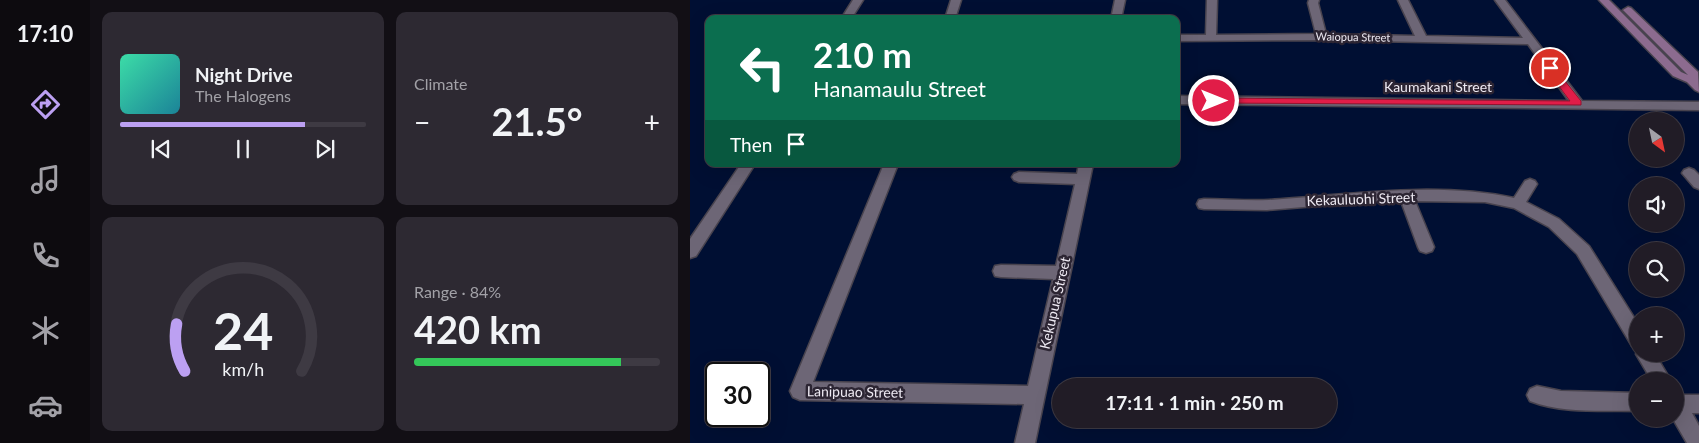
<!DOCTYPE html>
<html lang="en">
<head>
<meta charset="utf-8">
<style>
	:root { --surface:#211c26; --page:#2d2932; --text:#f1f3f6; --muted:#a2a1a7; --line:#3e3a43; --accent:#bca0f2 }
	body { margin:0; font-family:Lato,sans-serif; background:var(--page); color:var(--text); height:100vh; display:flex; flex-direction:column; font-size:19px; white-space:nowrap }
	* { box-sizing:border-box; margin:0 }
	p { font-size:16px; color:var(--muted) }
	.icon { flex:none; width:28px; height:28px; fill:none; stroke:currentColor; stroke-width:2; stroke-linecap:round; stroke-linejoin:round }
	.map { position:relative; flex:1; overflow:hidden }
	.drawer { display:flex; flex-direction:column; gap:12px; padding:12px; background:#120f15; width:600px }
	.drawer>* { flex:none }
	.banner { position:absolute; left:15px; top:15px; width:475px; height:152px; border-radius:10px; box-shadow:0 5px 20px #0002,0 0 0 1px var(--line); background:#0b6e4f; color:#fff; overflow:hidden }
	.needle { width:32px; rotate:147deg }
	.buttons { position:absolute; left:939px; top:112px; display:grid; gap:10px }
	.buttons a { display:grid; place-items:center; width:55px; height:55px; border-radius:50%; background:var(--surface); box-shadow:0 5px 20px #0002,0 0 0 1px var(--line); font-size:25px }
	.speed { position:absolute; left:15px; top:362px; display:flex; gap:10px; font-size:25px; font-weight:700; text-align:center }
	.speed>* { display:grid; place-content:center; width:65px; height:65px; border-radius:50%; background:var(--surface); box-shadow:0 5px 20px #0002,0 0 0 1px var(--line); line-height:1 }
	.speed .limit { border:2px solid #111; border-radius:8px; background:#fff; color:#111 }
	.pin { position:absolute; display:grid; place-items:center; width:42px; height:42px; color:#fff; margin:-21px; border:2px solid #fff; border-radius:50%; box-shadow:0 1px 5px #0007 }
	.me { position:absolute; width:55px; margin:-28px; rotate:90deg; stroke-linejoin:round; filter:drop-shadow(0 0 4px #0008) }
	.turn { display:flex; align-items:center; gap:18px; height:105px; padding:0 25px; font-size:22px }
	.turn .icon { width:65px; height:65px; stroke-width:2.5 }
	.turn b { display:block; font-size:35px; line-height:42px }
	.then { display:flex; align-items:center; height:48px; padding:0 25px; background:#0003; gap:10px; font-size:19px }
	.big { font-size:38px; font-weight:700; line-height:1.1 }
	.drawer .widget { flex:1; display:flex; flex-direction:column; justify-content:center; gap:8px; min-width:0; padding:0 18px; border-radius:10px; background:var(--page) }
	.drawer .dial { align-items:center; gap:0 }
	.dial svg { height:130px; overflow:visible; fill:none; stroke:var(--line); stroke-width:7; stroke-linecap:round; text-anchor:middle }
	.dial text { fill:var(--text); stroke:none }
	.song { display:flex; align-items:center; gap:15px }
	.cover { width:60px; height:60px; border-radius:8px; background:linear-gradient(135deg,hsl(160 70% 55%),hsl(190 70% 35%)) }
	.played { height:5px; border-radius:2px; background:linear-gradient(90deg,var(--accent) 75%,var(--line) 75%) }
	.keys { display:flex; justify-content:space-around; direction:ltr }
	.heat { display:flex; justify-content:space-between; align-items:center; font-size:28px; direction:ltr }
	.charge { height:8px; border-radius:4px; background:linear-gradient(90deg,#34c759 84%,var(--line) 0) }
	.drawer .tiles { flex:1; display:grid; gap:12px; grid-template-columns:repeat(2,1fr) }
	.trip { position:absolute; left:362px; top:378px; width:285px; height:50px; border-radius:25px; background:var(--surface); box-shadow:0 5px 20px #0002,0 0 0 1px var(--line); font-weight:700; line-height:50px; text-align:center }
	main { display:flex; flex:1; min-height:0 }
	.dock { display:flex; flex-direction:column; width:90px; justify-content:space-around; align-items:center; background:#0d0b0f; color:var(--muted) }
	.dock .icon { width:35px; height:35px }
	.dock .selected { color:var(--accent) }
	.dock b { font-size:22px; color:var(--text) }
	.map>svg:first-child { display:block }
	.water { fill:#000f33; fill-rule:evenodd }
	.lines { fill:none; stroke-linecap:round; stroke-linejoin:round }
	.minor-casing { stroke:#48434e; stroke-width:3 }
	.secondary-casing { stroke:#48434e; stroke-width:3 }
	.minor { fill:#6d6676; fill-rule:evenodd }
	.secondary { fill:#8c6b8f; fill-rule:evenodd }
	.route { fill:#e11d48; stroke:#92132f }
	.labels { text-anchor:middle; stroke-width:5; stroke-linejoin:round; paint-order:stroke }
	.far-street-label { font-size:11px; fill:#eeeaf3; stroke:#2c2533 }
	.street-label { font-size:14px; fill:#eeeaf3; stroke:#2c2533 }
</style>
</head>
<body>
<main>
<nav class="dock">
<b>17:10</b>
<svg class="icon selected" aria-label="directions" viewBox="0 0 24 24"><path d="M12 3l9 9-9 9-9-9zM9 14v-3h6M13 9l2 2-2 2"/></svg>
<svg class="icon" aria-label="music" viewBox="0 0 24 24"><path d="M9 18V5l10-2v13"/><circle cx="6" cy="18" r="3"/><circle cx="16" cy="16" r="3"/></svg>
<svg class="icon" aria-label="phone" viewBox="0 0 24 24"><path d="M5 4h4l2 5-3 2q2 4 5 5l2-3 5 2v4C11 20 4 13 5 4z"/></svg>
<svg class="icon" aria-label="climate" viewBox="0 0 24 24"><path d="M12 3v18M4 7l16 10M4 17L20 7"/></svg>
<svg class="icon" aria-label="car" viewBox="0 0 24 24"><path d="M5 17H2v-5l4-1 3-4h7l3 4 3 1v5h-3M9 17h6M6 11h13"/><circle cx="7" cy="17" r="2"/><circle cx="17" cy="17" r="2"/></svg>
</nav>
<section class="drawer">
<div class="tiles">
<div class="widget">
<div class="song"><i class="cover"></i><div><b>Night Drive</b><p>The Halogens</p></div></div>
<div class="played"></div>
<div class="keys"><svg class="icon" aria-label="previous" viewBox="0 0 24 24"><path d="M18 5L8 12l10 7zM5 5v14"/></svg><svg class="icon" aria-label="pause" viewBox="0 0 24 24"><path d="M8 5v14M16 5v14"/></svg><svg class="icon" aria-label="next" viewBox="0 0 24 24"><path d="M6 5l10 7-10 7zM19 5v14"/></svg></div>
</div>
<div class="widget"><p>Climate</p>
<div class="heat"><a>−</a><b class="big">21.5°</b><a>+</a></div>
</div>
<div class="widget dial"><svg viewBox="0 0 100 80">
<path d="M14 69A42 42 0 1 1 86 69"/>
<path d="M14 69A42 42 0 0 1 9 40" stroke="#bca0f2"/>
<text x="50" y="56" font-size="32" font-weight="700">24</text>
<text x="50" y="72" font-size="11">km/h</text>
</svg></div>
<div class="widget"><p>Range · 84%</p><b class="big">420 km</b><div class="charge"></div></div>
</div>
</section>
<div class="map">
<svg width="1009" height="443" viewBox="0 0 1009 443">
	<rect width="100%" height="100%" fill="#2c2533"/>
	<!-- water -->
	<path class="water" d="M0 0H1009V443H0ZM19 19H486V164H19ZM948 121H985V159H948ZM948 186H985V224H948ZM948 251H985V289H948ZM948 316H985V354H948ZM26 374H69V416H26ZM948 381H985V419H948ZM371 386H639V419H371Z"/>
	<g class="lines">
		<defs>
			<g id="minor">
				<path d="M163 0H173L161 19H151Z"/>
				<path d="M261 0H271L265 19H255Z"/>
				<path d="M425 0H435L431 19H421Z"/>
				<path d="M517 0H527L526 35 626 34 618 3 619 0H629L628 3 636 34 725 36 708 0H718L736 36 833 38 805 0H815L892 101 1009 102V110L486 104V96L879 101 838 44 632 40 486 41V35H516Z"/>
				<path d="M51 164H65L6 256 0 258V239Z"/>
				<path d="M194 164H208L123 382 338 386 363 279 311 277 305 276 303 271 305 266 311 265 366 266 385 184 329 182 324 180 322 177 324 174 329 172 387 174 389 164H403L345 443H325L334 404 110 400 103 397 100 391Z"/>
				<path d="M999 168 1004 170 1009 175V189L1004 187 992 173 994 170Z"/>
				<path d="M840 179 845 181 847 184 836 202 869 219 899 246 948 324V348L942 346 887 254 859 227 824 208 795 202 725 201 744 247 742 251 736 253 730 251 728 247 711 201H686L577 210 514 209 509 208 507 204 509 200 514 199C535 199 557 201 579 200 660 195 744 181 824 198L835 181Z"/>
				<path d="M948 351V354H965L981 381H962L946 354Z"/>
				<path d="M847 386 871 391 948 393V411C913 410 873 414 840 401L837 395 840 389Z"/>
				<path d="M985 395H1009V413H1002L1009 426V443H997L983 419H985Z"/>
			</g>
			<path id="secondary" d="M909 0H919L991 72 998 75 933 10 938 7 941 8 1008 72 1009 92 1005 90 997 82 983 76Z"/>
		</defs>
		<!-- minor casing -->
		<use href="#minor" class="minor-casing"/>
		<!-- secondary casing -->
		<use href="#secondary" class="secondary-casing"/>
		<!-- minor -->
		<use href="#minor" class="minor"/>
		<!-- secondary -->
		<use href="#secondary" class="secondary"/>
	</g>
	<!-- route -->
	<path class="route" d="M857 66H863L891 101V105L524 103 520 101 524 98 880 101 857 70Z"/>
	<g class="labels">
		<!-- far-street labels -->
		<g class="far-street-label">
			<text transform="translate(663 37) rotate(1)" y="4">Waiopua Street</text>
		</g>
		<!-- street labels -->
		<g class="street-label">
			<text x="748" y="92">Kaumakani Street</text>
			<text transform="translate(671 199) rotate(-2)" y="5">Kekauluohi Street</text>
			<text transform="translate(365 303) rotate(-77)" y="5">Kekupua Street</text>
			<text transform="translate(165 392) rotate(1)" y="5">Lanipuao Street</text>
		</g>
	</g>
</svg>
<div class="buttons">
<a><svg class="needle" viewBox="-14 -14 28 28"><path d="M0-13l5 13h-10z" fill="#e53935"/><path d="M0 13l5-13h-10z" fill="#a2a1a7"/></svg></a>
<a><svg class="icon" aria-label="sound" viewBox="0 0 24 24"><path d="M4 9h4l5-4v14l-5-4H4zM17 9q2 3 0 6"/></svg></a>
<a><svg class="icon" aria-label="search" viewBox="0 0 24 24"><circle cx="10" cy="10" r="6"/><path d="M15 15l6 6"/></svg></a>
<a>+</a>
<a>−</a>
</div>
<div class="speed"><div class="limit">30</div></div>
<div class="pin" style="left:860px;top:68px;background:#d93025"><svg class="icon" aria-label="arrive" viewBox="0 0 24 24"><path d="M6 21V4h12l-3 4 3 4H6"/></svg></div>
<svg class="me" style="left:524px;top:101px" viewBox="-20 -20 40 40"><circle r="17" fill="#e11d48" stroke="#fff" stroke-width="3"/><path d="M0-11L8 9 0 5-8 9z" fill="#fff"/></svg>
<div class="trip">17:11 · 1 min · 250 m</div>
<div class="banner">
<div class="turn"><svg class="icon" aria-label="left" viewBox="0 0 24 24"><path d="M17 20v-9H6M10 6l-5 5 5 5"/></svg><div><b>210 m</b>Hanamaulu Street</div></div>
<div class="then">Then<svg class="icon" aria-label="arrive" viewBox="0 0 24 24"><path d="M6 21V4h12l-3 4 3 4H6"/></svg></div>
</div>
</div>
</main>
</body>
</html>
